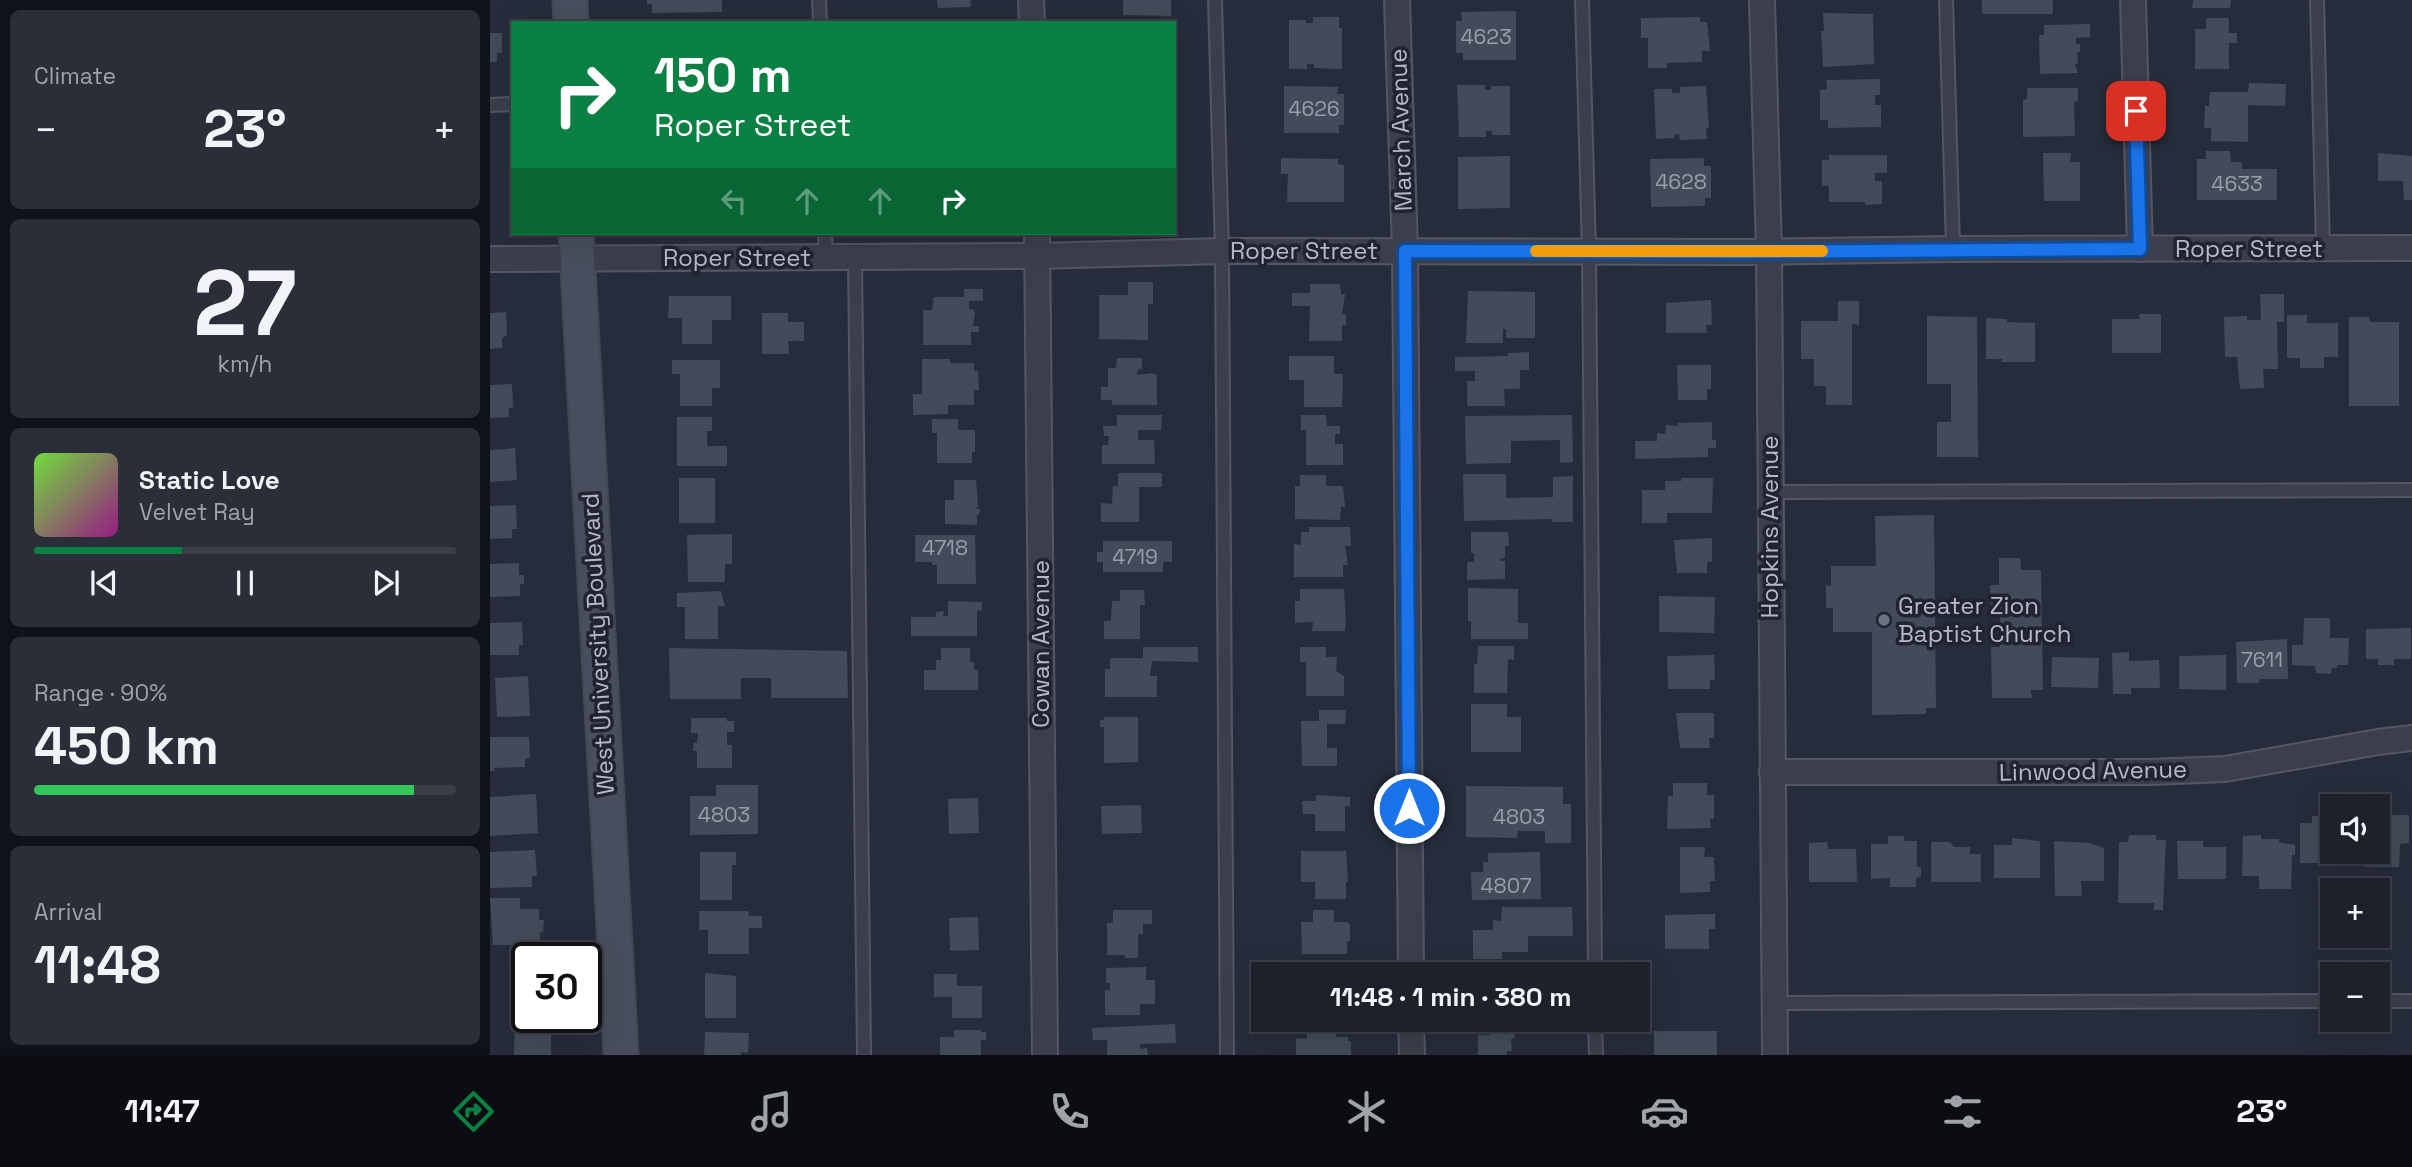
<!DOCTYPE html>
<html lang="en">
<head>
<meta charset="utf-8">
<style>
	:root { --surface:#1c212c; --page:#292e38; --text:#f1f3f6; --muted:#a0a3a9; --line:#3a3e48; --accent:#0b8043 }
	body { margin:0; font-family:"Space Grotesk",sans-serif; background:var(--page); color:var(--text); height:100vh; display:flex; flex-direction:column; font-size:26px; white-space:nowrap }
	* { box-sizing:border-box; margin:0 }
	p { font-size:23px; color:var(--muted) }
	.icon { flex:none; width:38px; height:38px; fill:none; stroke:currentColor; stroke-width:2; stroke-linecap:round; stroke-linejoin:round }
	.map { position:relative; flex:1; overflow:hidden }
	.side { display:flex; flex-direction:column; gap:10px; padding:10px; background:#0f1218; width:490px }
	.side>* { flex:none }
	.top-card { position:absolute; left:21px; top:21px; width:665px; height:214px; border-radius:0px; box-shadow:0 7px 28px #0002,0 0 0 2px var(--line); background:#0b8043; color:#fff; overflow:hidden }
	.buttons { position:absolute; left:1830px; top:794px; display:grid; gap:14px }
	.buttons a { display:grid; place-items:center; width:70px; height:70px; border-radius:0px; background:var(--surface); box-shadow:0 7px 28px #0002,0 0 0 2px var(--line); font-size:35px }
	.speed { position:absolute; left:21px; top:942px; display:flex; gap:14px; font-size:35px; font-weight:700; text-align:center }
	.speed>* { display:grid; place-content:center; width:91px; height:91px; border-radius:50%; background:var(--surface); box-shadow:0 7px 28px #0002,0 0 0 2px var(--line); line-height:1 }
	.speed .limit { border:4px solid #111; border-radius:10px; background:#fff; color:#111 }
	.pin { position:absolute; display:grid; place-items:center; width:60px; height:60px; color:#fff; margin:-30px; border-radius:14px; box-shadow:0 4px 10px #0006 }
	.me { position:absolute; width:77px; margin:-38px; rotate:0deg; stroke-linejoin:round; filter:drop-shadow(0 0 5px #0008) }
	.turn { display:flex; align-items:center; gap:24px; height:147px; padding:0 28px; font-size:32px }
	.turn .icon { width:91px; height:91px; stroke-width:2.5 }
	.turn b { display:block; font-size:49px; line-height:60px }
	.lanes { display:flex; align-items:center; height:66px; padding:0 28px; background:#0003; justify-content:center; gap:35px; direction:ltr }
	.lanes .off { opacity:.35 }
	.big { font-size:52px; font-weight:600; line-height:1.1 }
	.side .card { flex:1; display:flex; flex-direction:column; justify-content:center; gap:10px; min-width:0; padding:0 24px; border-radius:10px; background:var(--page) }
	.side .dial { align-items:center; gap:0 }
	.dial b { font-size:91px; line-height:1 }
	.song { display:flex; align-items:center; gap:21px }
	.cover { width:84px; height:84px; border-radius:10px; background:linear-gradient(135deg,hsl(100 70% 55%),hsl(310 70% 35%)) }
	.played { height:7px; border-radius:4px; background:linear-gradient(90deg,var(--accent) 35%,var(--line) 35%) }
	.keys { display:flex; justify-content:space-around; direction:ltr }
	.heat { display:flex; justify-content:space-between; align-items:center; font-size:38px; direction:ltr }
	.charge { height:10px; border-radius:5px; background:linear-gradient(90deg,#34c759 90%,var(--line) 0) }
	.trip { position:absolute; left:761px; top:962px; width:399px; height:70px; border-radius:0px; background:var(--surface); box-shadow:0 7px 28px #0002,0 0 0 2px var(--line); font-weight:600; line-height:70px; text-align:center }
	.tabs { display:flex; height:112px; justify-content:space-around; align-items:center; background:#0b0d12; color:var(--muted) }
	.tabs .icon { width:49px; height:49px }
	.tabs .current { color:var(--accent) }
	.tabs b { font-size:32px; color:var(--text) }
	main { display:flex; flex:1; min-height:0 }
	.map>svg:first-child { display:block }
	.building { fill:#434a59 }
	.lines { fill:none; stroke-linecap:round; stroke-linejoin:round }
	.lane-casing { stroke:#525763; stroke-width:16 }
	.street-casing { stroke:#525763; stroke-width:28 }
	.secondary-casing { stroke:#434854; stroke-width:37 }
	.lane { stroke:#3a3f4b; stroke-width:12 }
	.street { stroke:#3a3f4b; stroke-width:24 }
	.secondary { stroke:#484e5d; stroke-width:33 }
	.route-casing { stroke:#114b97; stroke-width:18 }
	.route { stroke:#1a73e8; stroke-width:12 }
	.slow { stroke:#f59e0b; stroke-width:12 }
	.worship-dot { fill:#6b7280; stroke:#1f2430; stroke-width:2.5 }
	.labels { text-anchor:middle; stroke-width:7; stroke-linejoin:round; paint-order:stroke }
	.number-label { font-size:21px; fill:#999eab }
	.street-label { font-size:24px; fill:#b6bac6; stroke:#1f2430 }
	.poi-label { font-size:24px; fill:#b6bac6; stroke:#1f2430; text-anchor:start }
</style>
</head>
<body>
<main>
<section class="side">
<div class="card"><p>Climate</p>
<div class="heat"><a>−</a><b class="big">23°</b><a>+</a></div>
</div>
<div class="card dial"><b>27</b><p>km/h</p></div>
<div class="card">
<div class="song"><i class="cover"></i><div><b>Static Love</b><p>Velvet Ray</p></div></div>
<div class="played"></div>
<div class="keys"><svg class="icon" aria-label="previous" viewBox="0 0 24 24"><path d="M18 5L8 12l10 7zM5 5v14"/></svg><svg class="icon" aria-label="pause" viewBox="0 0 24 24"><path d="M8 5v14M16 5v14"/></svg><svg class="icon" aria-label="next" viewBox="0 0 24 24"><path d="M6 5l10 7-10 7zM19 5v14"/></svg></div>
</div>
<div class="card"><p>Range · 90%</p><b class="big">450 km</b><div class="charge"></div></div>
<div class="card"><p>Arrival</p><b class="big">11:48</b></div>
</section>
<div class="map">
<svg width="1922" height="1055" viewBox="0 0 1922 1055">
	<rect width="100%" height="100%" fill="#262c3b"/>
	<!-- building -->
	<g class="building">
		<path d="M157 0H232V12L162 13V4H157Z"/>
		<path d="M447 0H481L480 7 448 8Z"/>
		<path d="M633 0H681V16L633 15Z"/>
		<rect x="1492" y="0" width="71" height="14"/>
		<path d="M1703 0H1741L1740 8H1702Z"/>
		<path d="M1026 11V60H973V53H966V21H972L971 12Z"/>
		<path d="M1333 13 1383 14 1384 64 1333 67 1331 31H1334Z"/>
		<path d="M823 17H849V28H852V69L824 68V64H817V69H799V20H816V23H823Z"/>
		<path d="M1210 17V22H1217L1220 51H1212V62L1177 63V68H1158V38H1151V18Z"/>
		<path d="M1716 18H1739V33H1747V43H1739V69H1705V29H1716Z"/>
		<path d="M1600 24V37L1586 38V44H1590V52H1587L1588 64H1585L1588 73 1550 74 1549 35H1554V25Z"/>
		<path d="M0 33H12V53H7V62H0Z"/>
		<path d="M1390 79V95H1385V105H1391V127L1338 128V120H1330V90L1337 89 1336 80Z"/>
		<path d="M1759 83 1796 84 1795 106 1758 105V142L1721 141V128H1714L1715 106H1719L1720 92H1758Z"/>
		<path d="M967 85H995V90H1001V86H1020V135H1002V131H996V137H969Z"/>
		<path d="M794 86 848 87 847 94H854V125H849V133H794Z"/>
		<path d="M1216 86 1219 128H1216L1217 139 1190 140 1189 134 1184 135V138L1166 139 1164 89H1182V93H1190V87Z"/>
		<path d="M1537 88H1588V101L1584 102 1585 136 1533 137V100L1537 99Z"/>
		<path d="M1716 151H1740L1741 162H1752V169H1787V200H1707V159H1716Z"/>
		<path d="M1553 153H1581L1580 162H1590V201H1554Z"/>
		<path d="M1888 153 1922 156V200H1914L1913 181H1888Z"/>
		<path d="M1339 155H1397V173H1385V181H1392V204L1375 205V202H1339V186H1332V160H1339Z"/>
		<path d="M1020 156V208L968 209V157Z"/>
		<path d="M791 158 848 159V164L854 165V202H797L798 174H791Z"/>
		<path d="M1214 158V166H1221V198H1215V206L1161 207 1160 159Z"/>
		<path d="M638 282H663V304H658V340L609 339V295H638Z"/>
		<path d="M820 284H850L851 294H855L852 314H856V325H852V341H819L820 306H802V293H820Z"/>
		<path d="M474 289H493V301H479V309H483L485 313 483 326H489V332H481V345H433V310H442L444 297H474Z"/>
		<path d="M978 291 1045 292V338H1016V329H1013V343H976Z"/>
		<path d="M1770 294H1794V322H1787L1788 369H1773L1774 388 1750 389 1747 357H1735L1734 317 1757 316V320H1771Z"/>
		<path d="M179 296H241V320H222V344H192V318H178Z"/>
		<path d="M1221 300 1222 325H1216L1217 333H1176V303Z"/>
		<path d="M1348 301H1369V325L1362 324V405H1336V386H1324V359H1311V321H1348Z"/>
		<path d="M16 312 17 335 12 338V348L0 349V313Z"/>
		<path d="M272 313H298V322H314V341H298L299 354H272Z"/>
		<path d="M1649 314H1671V353H1622V319H1650Z"/>
		<path d="M1797 315H1817V323H1848V357H1834V368H1810V358H1797Z"/>
		<path d="M1437 316 1487 317 1488 457H1447V422H1461V384H1437Z"/>
		<path d="M1859 317H1879L1880 322H1909V406H1859Z"/>
		<path d="M1496 318 1517 319V322L1545 323V362H1511L1512 359H1496Z"/>
		<path d="M1039 352V370H1030V389H1014L1015 406H977V381H985V371H965V357L1018 356V353Z"/>
		<path d="M799 356H844V374H853L852 407H814V380H799Z"/>
		<path d="M627 358H652V369H648L647 375 662 373 667 375V405H622V400H611V387H618V368H626Z"/>
		<path d="M432 359H460V363H484V371H488L489 390H484V405H458V414L423 415V394H432Z"/>
		<path d="M182 360H230V388H222V406H190V374H182Z"/>
		<path d="M1187 365H1221V389H1217V400H1188Z"/>
		<path d="M22 384 23 408H19V417L0 418V385Z"/>
		<path d="M627 415H672L671 430H648V440H664L665 464H612V445H618L619 436H614L613 426H627Z"/>
		<path d="M811 415H836L837 426H850V434H845V444H853V465H816V430H811Z"/>
		<path d="M1082 415 1083 462 1070 463V440L1021 441V463L976 464 975 416Z"/>
		<path d="M187 417H222V431H217V446H237V466H187Z"/>
		<path d="M442 419H468V430H485V452H482V463H447V433H442Z"/>
		<path d="M1222 422V440H1226V448H1218V457L1145 459V441H1167V433L1175 434 1176 425 1188 426V423Z"/>
		<path d="M25 448 27 480 0 482V450Z"/>
		<path d="M628 473H672V487H649V522H611V503L622 504 623 486H628Z"/>
		<path d="M973 474H1016V498L1063 497V477L1083 476V522H1062V519L974 521Z"/>
		<path d="M810 475H836V486H853L855 507H851L850 520 805 519V486H810Z"/>
		<rect x="189" y="478" width="36" height="45"/>
		<path d="M1191 478H1223L1222 513H1177V523H1152V490H1175V481H1191Z"/>
		<path d="M464 480H486L488 506 486 509H490L489 515H487V525L455 524V500H464Z"/>
		<path d="M26 505 27 529H22V538L0 539V506Z"/>
		<path d="M1444 515 1446 708H1436V714L1382 715V632H1343V608H1336V585L1341 586V566H1386L1385 516Z"/>
		<path d="M819 527H860L861 546H855L858 565H853V577H804V544L811 545V532H819Z"/>
		<path d="M981 532H1018L1019 546H1015V558L1010 559 1011 561H1015V579L977 580V562H984V553H981Z"/>
		<path d="M242 534V564H235V582H198L197 535Z"/>
		<path d="M425 535H485L486 584H447V565H442V562H425Z"/>
		<path d="M1222 538V562H1217V573H1187L1184 540Z"/>
		<path d="M613 541H682V562H673V572H613V562H607V552H613Z"/>
		<path d="M1509 558H1530L1531 570H1551L1553 690H1541L1542 698H1502L1501 647H1510V607H1501L1500 585H1509Z"/>
		<path d="M29 563V575H34V584H30V596L0 597V564Z"/>
		<path d="M978 588 1028 589V623H1038V639H981V621H978Z"/>
		<path d="M810 589H854L856 620 855 631H822L823 622 805 623V601H810Z"/>
		<path d="M630 590H654L655 605H650V639H614V621H621L622 601H630Z"/>
		<path d="M231 591 235 606H228V639H195V607H187V593Z"/>
		<path d="M1169 596 1225 597 1224 633 1169 632Z"/>
		<path d="M458 601 492 602V611L487 610V636H421V617H446V612L454 611 453 616H458Z"/>
		<path d="M1814 618H1840V638H1859L1858 665H1847V668H1842L1841 674 1826 673 1825 666 1802 665V645H1813Z"/>
		<path d="M32 622 33 645H29V655H0V623Z"/>
		<path d="M1921 628V659H1904V665H1888V659H1876V629Z"/>
		<path d="M1797 639 1798 679H1770L1769 683H1747L1746 642Z"/>
		<path d="M988 646H1024V660L1018 659 1017 693H984V664H987Z"/>
		<path d="M653 647H708V662L662 661 660 676H667V697H615V669H620V658H653Z"/>
		<path d="M810 647H836V657H847L846 671 854 676V696H816V662H810Z"/>
		<path d="M179 648 357 651 358 698H281V678H251V699H180Z"/>
		<path d="M451 648H480V662H484V670H488V690H434V670H446V660H451Z"/>
		<path d="M1639 652V661L1669 660 1670 688H1641V694H1623L1622 653Z"/>
		<path d="M1224 655 1225 680H1220V689H1178L1177 656Z"/>
		<path d="M1736 655V690L1689 689V656Z"/>
		<path d="M1562 657 1609 658 1608 688 1561 687Z"/>
		<path d="M38 676 40 716 7 717 5 678Z"/>
		<path d="M981 704H1017V717H1031V752H981Z"/>
		<path d="M829 710H856L855 724H837V748H847V766H812L811 721H829Z"/>
		<path d="M1186 713H1224V738H1219L1220 748H1190Z"/>
		<path d="M614 717H648V762L614 763V727H610V720H614Z"/>
		<path d="M201 718H237V721H244V732H237V745H242V768H207V751H203L204 743H207L208 733H201Z"/>
		<path d="M0 737H39L40 758 35 759V767L4 768 5 771H0Z"/>
		<path d="M1183 783H1217V795H1224V819H1220L1221 828 1177 829 1178 796H1183Z"/>
		<path d="M226 785H268V834L200 835V796H226Z"/>
		<path d="M976 786 1073 787V804H1081V843H1055V831H1028L1027 838 976 837Z"/>
		<path d="M46 794 48 833 0 836V797Z"/>
		<path d="M826 795 860 797V806H855V831H825V814H813L812 801H826Z"/>
		<path d="M488 798 489 833 459 834 458 799Z"/>
		<path d="M651 805 652 833 612 834 611 806Z"/>
		<path d="M1897 815H1919V843L1910 844 1909 867H1875L1876 852H1888V822H1895Z"/>
		<path d="M1822 816H1835V823H1843L1845 863H1810V823H1822Z"/>
		<path d="M1639 835H1666V840H1676L1673 910H1664V903H1628L1629 842H1638Z"/>
		<path d="M1771 835V839H1789V842L1805 845V855H1802L1801 889H1769V876H1752L1753 836Z"/>
		<path d="M1398 836H1414V841H1427V867H1431V876L1426 878V887H1400V878L1381 879V844H1398Z"/>
		<path d="M1522 838 1550 841V878H1504V845H1522Z"/>
		<path d="M1564 841 1599 843 1614 848V881H1591L1592 896H1565Z"/>
		<path d="M1687 841H1713V847H1736V879H1688Z"/>
		<path d="M1337 842 1338 849H1366L1367 882H1319V843Z"/>
		<path d="M1441 842H1460L1464 847H1480V854H1491V882H1441Z"/>
		<path d="M1190 847H1215L1214 857H1224L1225 881H1220V892L1190 893Z"/>
		<path d="M45 850 47 876H42V887L0 888V852Z"/>
		<path d="M811 851H856L858 882H856V899H825V882H811Z"/>
		<path d="M210 852H246V865H242V900H210Z"/>
		<path d="M1050 852 1051 899 982 900 981 872H993V862H998V853Z"/>
		<path d="M0 898H30V909H49V920H54L53 932H50V945H3Z"/>
		<path d="M1012 907H1082L1083 936H1038V952H1012V959H983V930H1003V920L1011 921Z"/>
		<path d="M623 910H662V924H653V934H648V958H635V955H617V923H623Z"/>
		<path d="M823 910H844V922H857L860 924V941H857V954H812L811 922H823Z"/>
		<path d="M209 911H258L259 916H272V928H259V954H218V930H209Z"/>
		<path d="M1225 914V929H1219V949H1175V915Z"/>
		<path d="M488 917 489 950 460 951 459 918Z"/>
		<path d="M824 965H858L859 975H813V971H824Z"/>
		<path d="M1058 965V975H1010V966Z"/>
		<path d="M656 967V980H665V1004H650V1015H615V990H620V983H616V968Z"/>
		<path d="M215 973 246 976V1018H215Z"/>
		<path d="M444 974H467V986H492V1018H462V997H444Z"/>
		<path d="M34 1014H37V1017H86V1026H61V1055H24L25 1024H34Z"/>
		<path d="M1025 1023V1038L1021 1039 1022 1051H1017V1055H988V1035H1000V1024Z"/>
		<path d="M685 1024 686 1043 650 1044V1049L657 1048 658 1055H617V1040H603L602 1028Z"/>
		<path d="M817 1026H846V1037H858V1041H861V1055H806V1038L817 1039Z"/>
		<path d="M464 1030H491V1032H496V1040H491V1055H450V1037H464Z"/>
		<rect x="1164" y="1031" width="63" height="24"/>
		<path d="M215 1032 259 1033 258 1053 251 1052V1055H214Z"/>
	</g>
	<g class="lines">
		<defs>
			<g id="lane">
				<path d="M329 0 330 23"/>
				<path d="M725 0 732 251 737 1055"/>
				<path d="M1092 0 1099 251 1105 975"/>
				<path d="M1456 0 1463 249"/>
				<path d="M1827 0 1833 248"/>
				<path d="M0 105 23 104"/>
				<path d="M335 233 336 258"/>
				<path d="M365 258 374 1055"/>
				<path d="M1280 492 1922 490"/>
				<path d="M1888 1001H1922"/>
				<path d="M1285 1003 1843 1001"/>
				<path d="M1105 1020 1106 1055"/>
			</g>
			<g id="street">
				<path d="M541 0 542 23"/>
				<path d="M907 0 915 251 921 975"/>
				<path d="M1272 0 1279 252 1285 1055"/>
				<path d="M1643 0 1650 249"/>
				<path d="M547 233 555 1055"/>
				<path d="M0 259 548 256 732 251 1253 252 1463 249 1922 248"/>
				<path d="M1282 772H1660L1735 769 1888 742 1922 738"/>
				<path d="M921 1020 922 1055"/>
			</g>
			<g id="secondary">
				<path d="M80 0 81 23"/>
				<path d="M86 233 131 1055"/>
			</g>
		</defs>
		<!-- lane casing -->
		<use href="#lane" class="lane-casing"/>
		<!-- street casing -->
		<use href="#street" class="street-casing"/>
		<!-- secondary casing -->
		<use href="#secondary" class="secondary-casing"/>
		<!-- lane -->
		<use href="#lane" class="lane"/>
		<!-- street -->
		<use href="#street" class="street"/>
		<!-- secondary -->
		<use href="#secondary" class="secondary"/>
	</g>
	<g class="lines">
		<defs>
			<path id="route" d="M919 808 915 251 1253 252 1650 249 1646 111"/>
		</defs>
		<!-- route casing -->
		<use href="#route" class="route-casing"/>
		<!-- route -->
		<use href="#route" class="route"/>
		<!-- slow -->
		<path class="slow" d="M1046 251H1332"/>
	</g>
	<!-- markers -->
	<circle class="worship-dot" cx="1394" cy="620" r="7"/>
	<g class="labels">
		<!-- number labels -->
		<g class="number-label">
			<text x="996" y="44">4623</text>
			<text x="824" y="116">4626</text>
			<text x="1191" y="189">4628</text>
			<text x="1747" y="191">4633</text>
			<text x="455" y="555">4718</text>
			<text x="645" y="564">4719</text>
			<text x="1772" y="667">7611</text>
			<text x="234" y="822">4803</text>
			<text x="1029" y="824">4803</text>
			<text x="1016" y="893">4807</text>
		</g>
		<!-- street labels -->
		<g class="street-label">
			<text transform="translate(911 130) rotate(-92)" y="8">March Avenue</text>
			<text x="1759" y="257">Roper Street</text>
			<text x="814" y="259">Roper Street</text>
			<text x="247" y="266">Roper Street</text>
			<text transform="translate(1280 527) rotate(-90)" y="8">Hopkins Avenue</text>
			<text transform="translate(108 644) rotate(-93)" y="8">West University Boulevard</text>
			<text transform="translate(551 644) rotate(-90)" y="8">Cowan Avenue</text>
			<text transform="translate(1603 771) rotate(-1)" y="8">Linwood Avenue</text>
		</g>
		<!-- poi labels -->
		<g class="poi-label">
			<text x="1408" y="614">Greater Zion<tspan x="1408" dy="28">Baptist Church</tspan></text>
		</g>
	</g>
</svg>
<div class="buttons">
<a><svg class="icon" aria-label="sound" viewBox="0 0 24 24"><path d="M4 9h4l5-4v14l-5-4H4zM17 9q2 3 0 6"/></svg></a>
<a>+</a>
<a>−</a>
</div>
<div class="speed"><div class="limit">30</div></div>
<div class="pin" style="left:1646px;top:111px;background:#d93025"><svg class="icon" aria-label="arrive" viewBox="0 0 24 24"><path d="M6 21V4h12l-3 4 3 4H6"/></svg></div>
<svg class="me" style="left:919px;top:808px" viewBox="-20 -20 40 40"><circle r="17" fill="#1a73e8" stroke="#fff" stroke-width="3"/><path d="M0-11L8 9 0 5-8 9z" fill="#fff"/></svg>
<div class="trip">11:48 · 1 min · 380 m</div>
<div class="top-card">
<div class="turn"><svg class="icon" aria-label="right" viewBox="0 0 24 24"><path d="M7 20v-9h11M14 6l5 5-5 5"/></svg><div><b>150 m</b>Roper Street</div></div>
<div class="lanes"><svg class="icon off" aria-label="left" viewBox="0 0 24 24"><path d="M17 20v-9H6M10 6l-5 5 5 5"/></svg><svg class="icon off" aria-label="ahead" viewBox="0 0 24 24"><path d="M12 20V5M6 11l6-6 6 6"/></svg><svg class="icon off" aria-label="ahead" viewBox="0 0 24 24"><path d="M12 20V5M6 11l6-6 6 6"/></svg><svg class="icon" aria-label="right" viewBox="0 0 24 24"><path d="M7 20v-9h11M14 6l5 5-5 5"/></svg></div>
</div>
</div>
</main>
<nav class="tabs">
<b>11:47</b>
<svg class="icon current" aria-label="directions" viewBox="0 0 24 24"><path d="M12 3l9 9-9 9-9-9zM9 14v-3h6M13 9l2 2-2 2"/></svg>
<svg class="icon" aria-label="music" viewBox="0 0 24 24"><path d="M9 18V5l10-2v13"/><circle cx="6" cy="18" r="3"/><circle cx="16" cy="16" r="3"/></svg>
<svg class="icon" aria-label="phone" viewBox="0 0 24 24"><path d="M5 4h4l2 5-3 2q2 4 5 5l2-3 5 2v4C11 20 4 13 5 4z"/></svg>
<svg class="icon" aria-label="climate" viewBox="0 0 24 24"><path d="M12 3v18M4 7l16 10M4 17L20 7"/></svg>
<svg class="icon" aria-label="car" viewBox="0 0 24 24"><path d="M5 17H2v-5l4-1 3-4h7l3 4 3 1v5h-3M9 17h6M6 11h13"/><circle cx="7" cy="17" r="2"/><circle cx="17" cy="17" r="2"/></svg>
<svg class="icon" aria-label="filters" viewBox="0 0 24 24"><path d="M4 7h16M4 17h16"/><circle cx="9" cy="7" r="2"/><circle cx="15" cy="17" r="2"/></svg>
<b>23°</b>
</nav>
</body>
</html>
